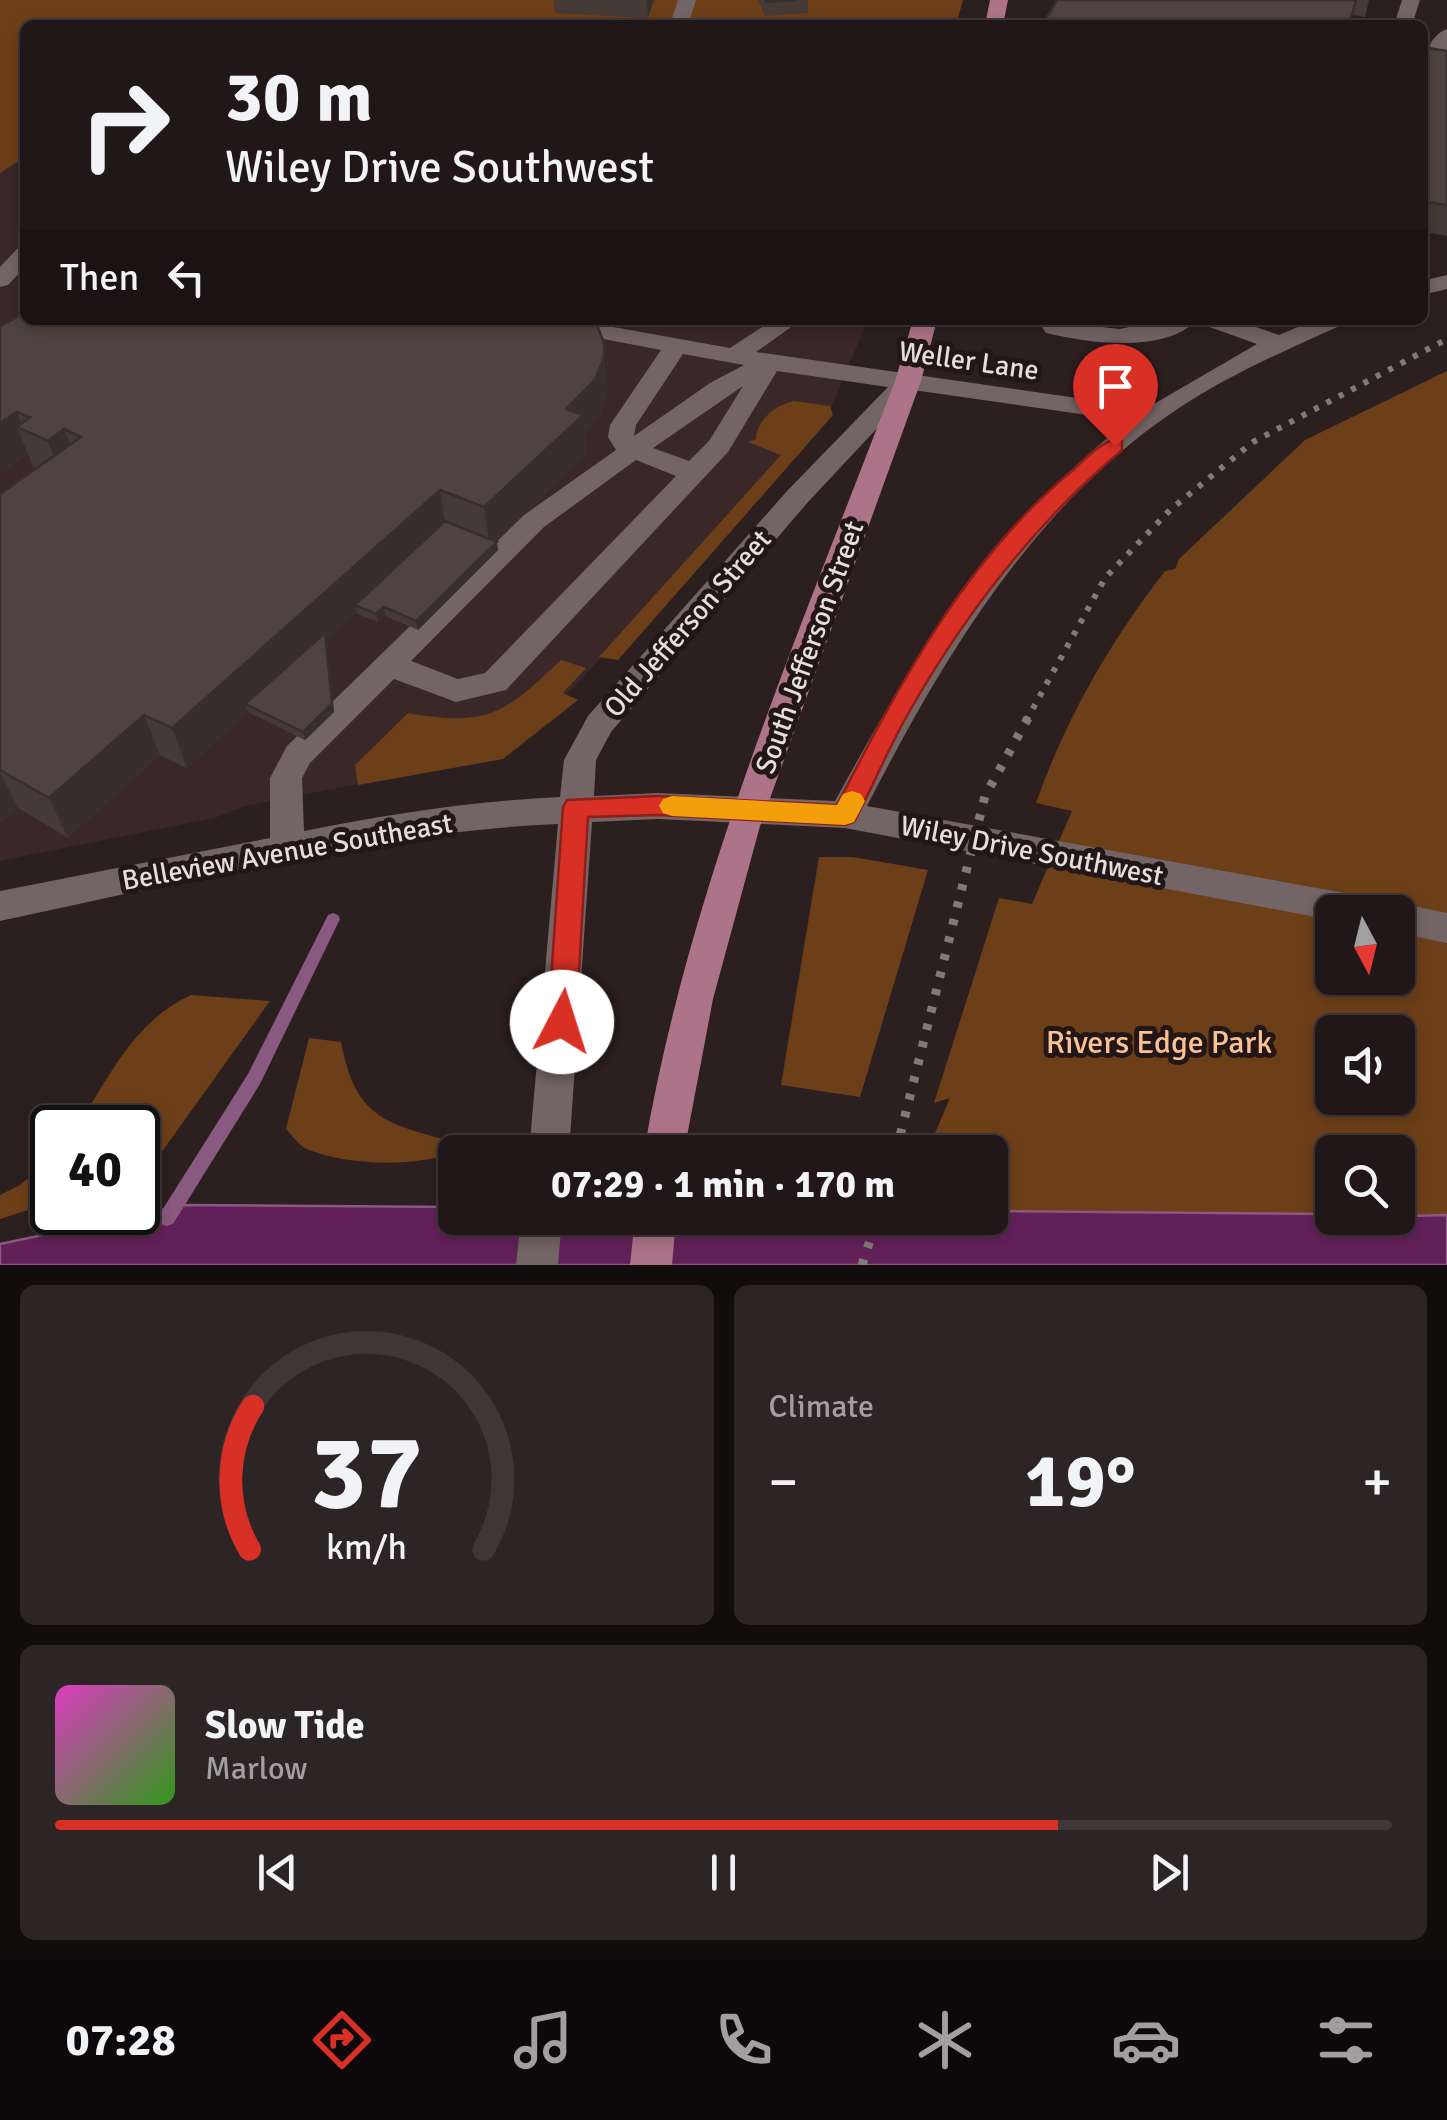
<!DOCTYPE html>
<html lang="en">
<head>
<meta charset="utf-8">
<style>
	:root { --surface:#211718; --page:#2d2425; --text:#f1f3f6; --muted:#a29fa2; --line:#3e3637; --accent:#d93025 }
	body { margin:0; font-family:Signika,sans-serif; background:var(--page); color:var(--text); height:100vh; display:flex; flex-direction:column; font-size:38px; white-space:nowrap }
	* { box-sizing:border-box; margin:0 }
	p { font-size:32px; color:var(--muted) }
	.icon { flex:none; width:55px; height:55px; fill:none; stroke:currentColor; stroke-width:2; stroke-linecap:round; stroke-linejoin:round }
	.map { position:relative; height:1265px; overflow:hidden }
	.drawer { display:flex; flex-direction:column; gap:20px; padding:20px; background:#120d0d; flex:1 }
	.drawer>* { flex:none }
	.guide { position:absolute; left:20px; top:20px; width:1408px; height:305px; border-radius:15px; box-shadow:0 5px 15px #0003,0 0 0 2px var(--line); background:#211718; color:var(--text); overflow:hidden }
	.needle { width:65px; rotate:173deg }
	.controls { position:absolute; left:1315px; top:895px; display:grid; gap:20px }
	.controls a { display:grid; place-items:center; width:100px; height:100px; border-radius:15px; background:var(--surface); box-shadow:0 5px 15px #0003,0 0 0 2px var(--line); font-size:50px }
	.speed { position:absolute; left:30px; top:1105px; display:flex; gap:20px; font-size:50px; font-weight:700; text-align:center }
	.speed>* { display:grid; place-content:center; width:130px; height:130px; border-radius:50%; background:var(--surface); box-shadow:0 5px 15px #0003,0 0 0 2px var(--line); line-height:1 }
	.speed .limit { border:5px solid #111; border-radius:15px; background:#fff; color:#111 }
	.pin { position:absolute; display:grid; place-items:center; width:85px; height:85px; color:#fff; margin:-102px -42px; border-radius:50% 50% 50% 0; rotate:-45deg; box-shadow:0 0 10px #0007 }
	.pin .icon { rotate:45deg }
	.me { position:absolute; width:110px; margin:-55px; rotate:5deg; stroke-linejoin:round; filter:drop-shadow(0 0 8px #0008) }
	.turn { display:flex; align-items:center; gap:35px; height:210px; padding:0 40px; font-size:45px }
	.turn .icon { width:130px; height:130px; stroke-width:2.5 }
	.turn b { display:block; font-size:70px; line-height:85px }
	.then { display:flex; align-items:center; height:95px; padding:0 40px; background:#0003; gap:20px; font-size:38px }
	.big { font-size:75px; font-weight:800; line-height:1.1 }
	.drawer .widget { flex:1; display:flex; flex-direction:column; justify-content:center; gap:15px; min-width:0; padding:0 35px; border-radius:15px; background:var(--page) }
	.drawer .dial { align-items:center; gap:0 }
	.dial svg { height:260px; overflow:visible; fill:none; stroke:var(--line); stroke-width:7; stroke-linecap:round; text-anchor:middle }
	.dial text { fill:var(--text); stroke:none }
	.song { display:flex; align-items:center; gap:30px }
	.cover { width:120px; height:120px; border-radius:15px; background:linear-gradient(135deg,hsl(310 70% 55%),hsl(110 70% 35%)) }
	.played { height:10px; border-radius:5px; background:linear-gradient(90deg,var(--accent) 75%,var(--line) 75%) }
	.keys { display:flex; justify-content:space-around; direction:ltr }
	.heat { display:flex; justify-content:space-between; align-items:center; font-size:55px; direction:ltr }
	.drawer .tiles { flex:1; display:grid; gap:20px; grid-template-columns:1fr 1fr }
	.widget:last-child { grid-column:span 2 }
	.trip { position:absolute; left:438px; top:1135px; width:570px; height:100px; border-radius:15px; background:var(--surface); box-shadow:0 5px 15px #0003,0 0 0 2px var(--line); font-weight:800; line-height:100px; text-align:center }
	.tabs { display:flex; height:160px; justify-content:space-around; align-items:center; background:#0d090a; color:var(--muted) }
	.tabs .icon { width:70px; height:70px }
	.tabs .selected { color:var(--accent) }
	.tabs b { font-size:45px; color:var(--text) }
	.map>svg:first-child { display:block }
	.built { fill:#3a2728 }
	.green { fill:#6c3f18; fill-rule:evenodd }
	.water { fill:#622059; stroke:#8a5981; stroke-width:2.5 }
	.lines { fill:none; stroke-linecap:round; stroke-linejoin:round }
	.stream { fill:#8a5981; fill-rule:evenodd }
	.minor { fill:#736465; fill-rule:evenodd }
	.major { fill:#ad7489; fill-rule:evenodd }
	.rail-far1 { stroke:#847979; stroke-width:6; stroke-dasharray:5 9; stroke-linecap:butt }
	.rail { stroke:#847979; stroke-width:9; stroke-dasharray:6 12; stroke-linecap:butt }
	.wall { fill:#453a36 }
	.shaded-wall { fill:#382f2c }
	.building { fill:#50433f; stroke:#382f2c; stroke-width:2.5 }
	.route { fill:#d93025; stroke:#8d1f18; stroke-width:2.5 }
	.slow { fill:#f59e0b }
	.labels { text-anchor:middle; stroke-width:10; stroke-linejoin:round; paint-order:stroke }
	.street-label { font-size:28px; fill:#e6dddd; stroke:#221617 }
	.near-park-label { font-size:32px; fill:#fbc093; stroke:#221617 }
</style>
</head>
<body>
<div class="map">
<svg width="1447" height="1265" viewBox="0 0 1447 1265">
	<rect width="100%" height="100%" fill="#2c1f20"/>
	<!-- built -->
	<path class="built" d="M25 157V320H868L826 419 520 744 487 759 245 806 215 818 0 861V173Z"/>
	<!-- green -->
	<g class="green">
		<path d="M0 0H963L956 25H25V157L0 173Z"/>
		<path d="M1447 371V1215H1398V1152H1332V1214L990 1211V1152H927L950 1098 934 1103 999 898 1032 904 1072 811 1036 803C1066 718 1110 642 1165 571L1175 569 1179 559 1305 440ZM1332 912H1398V978H1332ZM1332 1032H1398V1098H1332Z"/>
		<path d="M794 401 830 406 833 415 618 660 599 657 781 455 748 442 756 439C757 420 775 405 794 401Z"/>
		<path d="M561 660 586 668 563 693 578 700 503 759 358 785 355 765 408 713C489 727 504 714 561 660Z"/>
		<path d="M819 857H853L928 870 860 1097 781 1085Z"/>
		<path d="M191 995 270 1001 148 1171 138 1174V1128L77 1127C110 1076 133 1022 191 995Z"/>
		<path d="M309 1038 341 1042C356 1121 387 1123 457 1143L456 1152C416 1167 351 1166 309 1150 300 1147 293 1136 286 1129Z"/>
		<path d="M52 1158V1202L0 1219V1195L20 1185Z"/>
	</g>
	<!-- water -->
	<path class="water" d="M185 1205 455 1207V1218H990V1211L1332 1214V1218L1447 1215V1265H0V1244Z"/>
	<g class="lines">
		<!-- stream -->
		<path class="stream" d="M333 913 338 915 340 919 260 1084 173 1224 167 1226 161 1224 158 1218 161 1212 248 1074 328 915Z"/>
		<!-- minor -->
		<g class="minor">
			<path d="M678 0H696L688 25H670Z"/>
			<path d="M1402 0H1420L1412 25H1394Z"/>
			<path d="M1447 29V51L1422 70C1422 55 1432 34 1447 29Z"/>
			<path d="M25 247V267L8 285 0 287V267L17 249Z"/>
			<path d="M1447 275V289L1422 295V281Z"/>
			<path d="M773 320H801L756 352 1147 408 1257 344 1204 325 1200 320H1235L1279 335 1314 320H1346L1342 325C1286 350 1231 374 1179 408 1035 503 944 656 867 806L1366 897 1378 902 1383 912 1398 903 1447 913V943L1398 933V912H1332V920L845 828 658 819 592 822 569 1152H529L558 824C370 832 184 883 0 921V891L270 838V778L287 746 524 515 616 450 608 437 610 425 661 350 593 337 590 332 593 327 602 325 730 348ZM683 354 744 365 710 383 634 436 636 425ZM777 371 888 387 788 490 588 716 564 760 560 797C474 801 389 814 304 831L302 778 310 763 394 679 456 702 506 690 728 452ZM743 386 709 441 689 461 653 448ZM913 390 1129 421C998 521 913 658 835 801L658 793 594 796 596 760 611 732 808 502ZM636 460 676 476 485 673 458 679 411 661 544 527Z"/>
			<path d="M1037 320 1120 329 1163 320H1197C1165 354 1087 343 1046 333Z"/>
			<path d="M521 1218H562L558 1265H516Z"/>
		</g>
		<!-- major -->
		<g class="major">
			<path d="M990 0H1008L1003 25H985Z"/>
			<path d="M913 320H937L921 381 760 826 713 999 684 1152H644C689 885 799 634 895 381Z"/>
			<path d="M635 1218H676L672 1265H630Z"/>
		</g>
		<!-- rail-far1 -->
		<path class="rail-far1" d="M1026 721 1105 578 1170 510 1253 442 1447 339"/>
		<!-- rail -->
		<g class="rail">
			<path d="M896 1152 985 796 1028 718"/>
			<path d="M862 1265 877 1218"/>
		</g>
	</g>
	<!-- wall -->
	<g class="wall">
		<path d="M554 0H654L648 18 555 13Z"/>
		<path d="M758 0H808V13L765 16Z"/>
		<path d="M1057 0H1369L1365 17 1352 15Z"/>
		<path d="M1422 47 1447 51V236L1422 231Z"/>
		<path d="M0 327 607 382V396L598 419 585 432 586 455 496 541 498 550 418 630 385 616 378 622 357 614V612L326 640 334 712 305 740 248 712 187 768 160 755 68 838 18 808 0 823V494L36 468 33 467 28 454 0 474Z"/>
	</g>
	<!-- shaded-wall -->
	<g class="shaded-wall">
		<path d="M647 0H654L648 18Z"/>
		<path d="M604 343 607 396 598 419 585 432 586 455 490 547 484 507 566 409Z"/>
		<path d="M17 412 24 431 17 427 28 454 0 474V423Z"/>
		<path d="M64 429 79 469 63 481 48 441Z"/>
		<path d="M440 490 446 529 355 605 357 612 326 640 334 712 305 740 303 732 245 704 248 712 187 768 172 728Z"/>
		<path d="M497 542 498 550 418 630 416 621Z"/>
		<path d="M384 607 385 616 378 622 376 614Z"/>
		<path d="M144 715 160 755 68 838 49 798Z"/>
		<path d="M0 773 18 808 0 823Z"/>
	</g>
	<!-- building -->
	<g class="building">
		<path d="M765 0H797L766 2Z"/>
		<path d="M1057 0H1356L1349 25H1042Z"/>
		<path d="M1422 47 1447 51V205L1422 201Z"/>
		<path d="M25 312V320H595L604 343V357L595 380 566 409 583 415 484 507 440 490 172 728 144 715 49 798 0 770V494L81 437 64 429 48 441 17 427 30 417 17 412 0 423V327Z"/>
		<path d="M445 521 497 542 416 621 384 607 376 614 355 605Z"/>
		<path d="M325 633 332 704 303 732 245 704Z"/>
	</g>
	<!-- route -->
	<path class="route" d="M1115 439 1122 441V450C1034 524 966 612 909 712 889 747 873 786 854 822L845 825 658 815 588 817 576 1022 572 1030 562 1034 552 1030 548 1022 563 807 567 800 658 796 837 805C899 685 966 558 1072 471 1084 460 1099 444 1115 439Z"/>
	<!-- slow -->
	<path class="slow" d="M852 791 861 794 865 801 854 822 845 825 672 816 663 813 659 806 663 799 672 796 837 805 843 794Z"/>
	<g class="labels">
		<!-- street labels -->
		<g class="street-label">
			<text transform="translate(969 360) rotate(8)" y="10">Weller Lane</text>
			<text transform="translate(687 623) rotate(-49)" y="10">Old Jefferson Street</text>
			<text transform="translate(809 647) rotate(-70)" y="10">South Jefferson Street</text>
			<text transform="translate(1032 850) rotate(11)" y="10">Wiley Drive Southwest</text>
			<text transform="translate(287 851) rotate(-10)" y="10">Belleview Avenue Southeast</text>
		</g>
		<!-- near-park labels -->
		<g class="near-park-label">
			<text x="1159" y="1053">Rivers Edge Park</text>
		</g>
	</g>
</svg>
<div class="controls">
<a><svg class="needle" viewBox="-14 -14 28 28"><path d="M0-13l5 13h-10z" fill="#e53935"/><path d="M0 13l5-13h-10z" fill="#a29fa2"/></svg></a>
<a><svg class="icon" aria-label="sound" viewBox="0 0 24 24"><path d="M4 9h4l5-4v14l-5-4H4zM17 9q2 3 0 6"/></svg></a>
<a><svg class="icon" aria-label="search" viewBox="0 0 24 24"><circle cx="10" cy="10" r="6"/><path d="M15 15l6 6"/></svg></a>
</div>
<div class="speed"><div class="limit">40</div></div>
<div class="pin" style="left:1115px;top:446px;background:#d93025"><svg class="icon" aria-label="arrive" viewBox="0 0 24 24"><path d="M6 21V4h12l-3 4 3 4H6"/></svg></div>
<svg class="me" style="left:562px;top:1022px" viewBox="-20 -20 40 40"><circle r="19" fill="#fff"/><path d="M0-13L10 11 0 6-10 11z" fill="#d93025"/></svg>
<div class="trip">07:29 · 1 min · 170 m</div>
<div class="guide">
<div class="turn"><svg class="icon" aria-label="right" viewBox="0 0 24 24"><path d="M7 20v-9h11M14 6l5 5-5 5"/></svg><div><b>30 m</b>Wiley Drive Southwest</div></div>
<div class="then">Then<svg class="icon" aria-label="left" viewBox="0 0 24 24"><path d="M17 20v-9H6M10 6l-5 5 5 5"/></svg></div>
</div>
</div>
<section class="drawer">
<div class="tiles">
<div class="widget dial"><svg viewBox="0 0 100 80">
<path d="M14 69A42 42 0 1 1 86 69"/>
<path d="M14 69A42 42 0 0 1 15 25" stroke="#d93025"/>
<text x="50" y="56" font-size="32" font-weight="700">37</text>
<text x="50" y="72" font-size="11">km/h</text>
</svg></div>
<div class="widget"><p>Climate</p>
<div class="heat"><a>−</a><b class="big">19°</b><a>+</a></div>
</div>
<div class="widget">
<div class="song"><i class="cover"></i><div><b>Slow Tide</b><p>Marlow</p></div></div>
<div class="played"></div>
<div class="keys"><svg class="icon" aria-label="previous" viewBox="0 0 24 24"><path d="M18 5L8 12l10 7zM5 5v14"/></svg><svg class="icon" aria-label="pause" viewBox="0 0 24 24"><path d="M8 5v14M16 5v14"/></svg><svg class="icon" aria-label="next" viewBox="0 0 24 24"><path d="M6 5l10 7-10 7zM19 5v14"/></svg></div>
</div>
</div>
</section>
<nav class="tabs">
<b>07:28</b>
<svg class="icon selected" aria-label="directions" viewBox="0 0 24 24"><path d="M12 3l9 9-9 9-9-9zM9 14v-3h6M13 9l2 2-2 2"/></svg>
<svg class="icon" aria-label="music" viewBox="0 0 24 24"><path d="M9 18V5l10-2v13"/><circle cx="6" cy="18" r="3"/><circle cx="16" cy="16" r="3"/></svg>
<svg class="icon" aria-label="phone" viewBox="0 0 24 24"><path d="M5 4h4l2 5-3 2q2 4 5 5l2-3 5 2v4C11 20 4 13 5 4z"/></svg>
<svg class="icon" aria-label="climate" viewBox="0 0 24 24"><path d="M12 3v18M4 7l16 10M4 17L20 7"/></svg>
<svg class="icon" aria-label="car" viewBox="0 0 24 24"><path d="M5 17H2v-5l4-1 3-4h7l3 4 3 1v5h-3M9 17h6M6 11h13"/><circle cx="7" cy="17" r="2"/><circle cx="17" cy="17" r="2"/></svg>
<svg class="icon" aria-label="filters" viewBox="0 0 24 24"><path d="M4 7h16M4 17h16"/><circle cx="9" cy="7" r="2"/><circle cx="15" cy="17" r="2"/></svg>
</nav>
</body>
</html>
